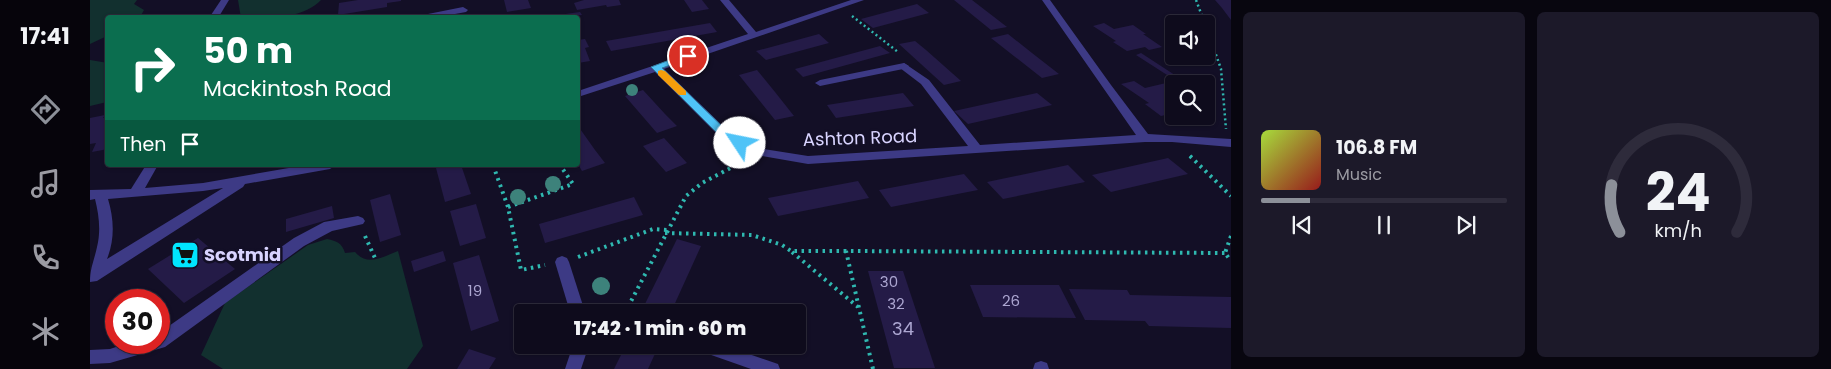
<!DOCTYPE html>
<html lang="en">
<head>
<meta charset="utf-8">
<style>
	:root { --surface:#0e0b1c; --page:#1c1929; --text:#f1f3f6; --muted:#9b9ba3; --line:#2e2b3b; --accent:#8c9099 }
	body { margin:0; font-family:Poppins,sans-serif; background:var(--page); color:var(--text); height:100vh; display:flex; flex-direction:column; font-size:19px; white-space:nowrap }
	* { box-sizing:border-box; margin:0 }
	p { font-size:16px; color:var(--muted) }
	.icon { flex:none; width:28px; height:28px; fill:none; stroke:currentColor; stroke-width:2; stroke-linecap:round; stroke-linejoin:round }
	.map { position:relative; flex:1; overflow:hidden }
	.sheet { display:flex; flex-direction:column; gap:12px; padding:12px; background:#08060f; width:600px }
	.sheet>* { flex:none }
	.guide { position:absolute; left:15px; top:15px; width:475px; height:152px; border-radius:5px; box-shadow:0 1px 4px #0004,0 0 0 1px var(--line); background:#0b6e4f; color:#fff; overflow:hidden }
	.buttons { position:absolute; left:1075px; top:15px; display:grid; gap:10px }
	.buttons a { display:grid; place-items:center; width:50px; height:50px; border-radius:5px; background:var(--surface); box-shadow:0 1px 4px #0004,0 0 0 1px var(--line); font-size:25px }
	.speed { position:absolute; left:15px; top:289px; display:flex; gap:10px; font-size:25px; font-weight:700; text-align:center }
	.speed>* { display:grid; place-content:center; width:65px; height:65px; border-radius:50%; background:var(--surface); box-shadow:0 1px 4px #0004,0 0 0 1px var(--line); line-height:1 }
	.speed .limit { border:8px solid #d22; background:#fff; color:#111 }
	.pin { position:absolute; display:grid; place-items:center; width:42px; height:42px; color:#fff; margin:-21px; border:2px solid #fff; border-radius:50%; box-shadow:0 1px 5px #0007 }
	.me { position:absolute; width:55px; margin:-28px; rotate:304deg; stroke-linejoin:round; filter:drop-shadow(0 0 4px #0008) }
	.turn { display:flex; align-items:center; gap:18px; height:105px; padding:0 15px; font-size:22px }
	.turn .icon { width:65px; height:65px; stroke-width:2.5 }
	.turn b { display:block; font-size:35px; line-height:42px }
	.then { display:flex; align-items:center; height:48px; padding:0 15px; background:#0003; gap:10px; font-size:19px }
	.sheet .tile { flex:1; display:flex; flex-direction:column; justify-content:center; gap:8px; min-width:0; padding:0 18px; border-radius:8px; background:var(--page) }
	.sheet .dial { align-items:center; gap:0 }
	.dial svg { height:130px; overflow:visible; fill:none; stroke:var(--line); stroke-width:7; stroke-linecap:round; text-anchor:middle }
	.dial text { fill:var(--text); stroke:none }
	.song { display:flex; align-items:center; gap:15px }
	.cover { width:60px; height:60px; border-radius:8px; background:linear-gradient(135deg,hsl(80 70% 55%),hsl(0 70% 35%)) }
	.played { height:5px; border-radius:2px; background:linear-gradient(90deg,var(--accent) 20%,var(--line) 20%) }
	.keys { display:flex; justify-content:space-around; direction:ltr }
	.sheet .tiles { flex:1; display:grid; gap:12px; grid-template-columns:repeat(2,1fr) }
	.trip { position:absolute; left:424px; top:304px; width:292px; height:50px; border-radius:5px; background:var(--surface); box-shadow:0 1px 4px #0004,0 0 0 1px var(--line); font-weight:800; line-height:50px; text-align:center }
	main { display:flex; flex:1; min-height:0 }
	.dock { display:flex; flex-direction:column; width:90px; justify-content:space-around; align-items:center; background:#06040b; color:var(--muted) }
	.dock .icon { width:35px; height:35px }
	.dock .on { color:var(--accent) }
	.dock b { font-size:22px; color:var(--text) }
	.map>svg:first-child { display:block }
	.green { fill:#12302f }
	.building { fill:#241b47 }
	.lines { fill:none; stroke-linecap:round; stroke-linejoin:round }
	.path-far1 { stroke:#2fb8b0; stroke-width:2.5; stroke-dasharray:2 3; stroke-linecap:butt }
	.path { stroke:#2fb8b0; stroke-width:4; stroke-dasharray:2.5 4.5; stroke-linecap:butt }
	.lane { fill:#3d3a85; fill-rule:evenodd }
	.street { fill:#3d3a85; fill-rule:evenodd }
	.tree { fill:#3d827b }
	.route { fill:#4fc3f7; stroke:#337fa1 }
	.slow { fill:#f59e0b }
	.labels { text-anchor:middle; stroke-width:5; stroke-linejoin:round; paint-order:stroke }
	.number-label { font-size:15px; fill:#aca6d1 }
	.street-label { font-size:18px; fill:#d9d4ff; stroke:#130f26 }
	.poi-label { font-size:18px; font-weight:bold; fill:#d9d4ff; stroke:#130f26; text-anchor:start }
	.near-number-label { font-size:18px; fill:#aca6d1 }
</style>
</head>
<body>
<main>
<nav class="dock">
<b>17:41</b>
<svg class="icon on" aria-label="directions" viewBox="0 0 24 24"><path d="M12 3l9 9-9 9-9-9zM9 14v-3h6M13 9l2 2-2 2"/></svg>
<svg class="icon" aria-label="music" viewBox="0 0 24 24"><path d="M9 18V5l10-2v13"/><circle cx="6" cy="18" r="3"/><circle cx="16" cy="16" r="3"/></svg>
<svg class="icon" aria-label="phone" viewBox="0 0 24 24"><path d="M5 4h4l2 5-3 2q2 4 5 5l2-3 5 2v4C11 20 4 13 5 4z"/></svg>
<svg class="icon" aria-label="climate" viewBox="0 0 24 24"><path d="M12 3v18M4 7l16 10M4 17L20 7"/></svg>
</nav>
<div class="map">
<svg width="1141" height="369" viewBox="0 0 1141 369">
	<rect width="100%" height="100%" fill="#130f26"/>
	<!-- green -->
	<g class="green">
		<path d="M0 0H47L44 4 54 10 50 17 18 18 17 36 0 44Z"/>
		<path d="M148 0H231C212 20 176 18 151 18Z"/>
		<path d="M0 60 18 63 17 102 0 106Z"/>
		<path d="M237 239C247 241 252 243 255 253L265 252C278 267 292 257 308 251L333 346 317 369H133L111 355 135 303 218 245Z"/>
	</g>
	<!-- building -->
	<g class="building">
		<path d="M268 0H311V1L297 3V7L248 15 249 3Z"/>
		<path d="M414 0H438L441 8 417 12Z"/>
		<path d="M494 0H529L531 5 517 7 516 5 487 10 484 3Z"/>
		<path d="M594 0H612L619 9 602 12Z"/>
		<path d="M864 0H882L917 27 901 30Z"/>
		<path d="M1125 0H1141V20L1132 8Z"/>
		<path d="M827 4 839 13 783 28 771 19Z"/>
		<path d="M490 12 492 15 461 18V16Z"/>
		<path d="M620 23 627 32 521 51 516 41Z"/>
		<path d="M1014 23 1024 29 1043 25 1056 34H1053L1072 47 1059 50 1055 47 1037 51 1023 42 1026 41 1003 26Z"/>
		<path d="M729 34 739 43 676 60 666 51Z"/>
		<path d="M918 34 942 53 969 74 952 78 901 38Z"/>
		<path d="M495 39 499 47 495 48 500 61 488 63V40Z"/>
		<path d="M825 41 836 50 871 81 854 85 809 44Z"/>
		<path d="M790 46 800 53 713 77 705 69Z"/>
		<path d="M1051 53 1094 81 1088 82 1046 55Z"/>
		<path d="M667 70 685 92 704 116 685 120 649 75Z"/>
		<path d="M1044 81 1055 88 1076 83 1084 88V113L1071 116 1055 104 1059 103 1031 84Z"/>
		<path d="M553 90 575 114 587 126 567 133 535 96Z"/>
		<path d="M813 93 824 106 746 118 737 105Z"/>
		<path d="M947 93 962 105 878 124 864 111Z"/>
		<path d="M15 115 13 118 18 117V149L2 152 6 143 0 144V118Z"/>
		<path d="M488 126 505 150 515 163 492 171 488 164Z"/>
		<path d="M574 138 585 150 597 163 576 172 553 146Z"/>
		<path d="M1078 158 1098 174 1021 192 1002 175Z"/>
		<path d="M357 165H371L381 194 355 202 346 168Z"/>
		<path d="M978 165 995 182 913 199 897 182Z"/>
		<path d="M874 174 888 190 801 207 789 190Z"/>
		<path d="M768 181 779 198 688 216 678 198Z"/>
		<path d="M300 194 311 235 290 242 280 200Z"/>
		<path d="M544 197 553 215 455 243 449 224Z"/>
		<path d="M386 204 396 238 370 246 360 211Z"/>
		<path d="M242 206 244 218 196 232V219Z"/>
		<path d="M108 238 145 269 94 303 58 269Z"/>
		<path d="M587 239 611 246 581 312 555 304Z"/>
		<path d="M353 251 356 261 324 272 321 261Z"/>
		<path d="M389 255 409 321 381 331 363 263Z"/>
		<path d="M778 271H813L845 368H804Z"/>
		<path d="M880 285H969L986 318 893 317Z"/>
		<path d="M979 289 1037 290 1040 295 1141 297V328L1059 326 1055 321 995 320Z"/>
		<path d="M536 345H569L558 369H524Z"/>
		<path d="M379 349 406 358 399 369H367Z"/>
	</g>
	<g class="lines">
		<!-- path-far1 -->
		<g class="path-far1">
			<path d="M1106 0 1115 24"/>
			<path d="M762 16 808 52"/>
			<path d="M1116 26 1131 69 1136 129"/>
			<path d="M1100 156 1101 157"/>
		</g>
		<!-- path -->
		<g class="path">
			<path d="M1100 156 1141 196"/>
			<path d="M403 165 418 207 431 270 455 265"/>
			<path d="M418 207 483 184 470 165"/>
			<path d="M575 233 662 235 692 245 701 251H756"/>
			<path d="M275 236 285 258"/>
			<path d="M1141 236 1135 253 1141 261"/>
			<path d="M702 252 768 307"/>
			<path d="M488 257 563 229 577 230"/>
			<path d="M538 307 596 196 612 183 652 162"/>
			<path d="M783 369 756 251 1135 253"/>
		</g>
		<!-- lane -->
		<g class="lane">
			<path d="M131 0H139L128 18H119Z"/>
			<path d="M814 63 819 66 818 68 730 86 725 83 730 80Z"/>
			<path d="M268 216 273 218 275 221 273 224 242 231 214 246 75 347 20 363 0 364V350L20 349 41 342H69V333L204 238 234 222Z"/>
		</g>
		<!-- street -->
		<g class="street">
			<path d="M630 0H639L666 32 761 0H774L574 69 639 132 667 148 718 156 878 146 831 84 810 68 809 66 814 63 839 80 890 145 1046 135 952 0H960L1021 85 1058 134 1141 139V147L1082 142H1055L718 164 660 154 631 138 565 72 488 97V91L658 34Z"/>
			<path d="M373 7 378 10 376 12 343 18H318Z"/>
			<path d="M56 165H68L55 188 113 183 216 165H246L240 169 155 184 153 187 7 281 0 282C0 268 4 261 7 247 11 231 9 215 5 199L0 200V190L41 189ZM133 188 17 259C25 239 24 219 18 199L113 191Z"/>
			<path d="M472 256 477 258 479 262 495 312H480L465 262 467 258Z"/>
			<path d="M483 345H499L491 369H475Z"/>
			<path d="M605 345H633L688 364 690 369H661L607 350Z"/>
			<path d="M951 361 957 363 959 369H943L945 363Z"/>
		</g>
	</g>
	<!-- trees -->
	<g class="tree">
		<circle cx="542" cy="90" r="6"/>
		<circle cx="463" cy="184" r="8"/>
		<circle cx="428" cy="197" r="8"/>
		<circle cx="511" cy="286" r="9"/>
	</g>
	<!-- route -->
	<path class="route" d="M598 53 603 56 601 58 572 68 639 133 655 143 654 145H646L632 138 561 67Z"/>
	<!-- slow -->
	<path class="slow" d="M571 70 575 71 596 91V95H589L568 75V71Z"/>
	<!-- icons -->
	<defs>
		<symbol id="supermarket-square" viewBox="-11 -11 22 22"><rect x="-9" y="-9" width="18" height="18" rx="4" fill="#00e5ff" stroke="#130f26"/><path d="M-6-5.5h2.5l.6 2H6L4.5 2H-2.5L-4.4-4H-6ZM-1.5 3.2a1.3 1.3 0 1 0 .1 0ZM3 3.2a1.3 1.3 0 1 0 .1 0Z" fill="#111"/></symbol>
	</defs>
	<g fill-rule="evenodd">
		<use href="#supermarket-square" x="79" y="239" width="32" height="32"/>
	</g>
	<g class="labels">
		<!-- number labels -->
		<g class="number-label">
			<text x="799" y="287">30</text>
			<text x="385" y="296">19</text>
			<text x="921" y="306">26</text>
			<text x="806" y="309">32</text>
		</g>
		<!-- street labels -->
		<g class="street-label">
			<text transform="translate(770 138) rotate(-2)" y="6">Ashton Road</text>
		</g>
		<!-- poi labels -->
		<g class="poi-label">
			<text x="114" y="261">Scotmid</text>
		</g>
		<!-- near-number labels -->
		<g class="near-number-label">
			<text x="813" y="335">34</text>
		</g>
	</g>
</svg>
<div class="buttons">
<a><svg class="icon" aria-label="sound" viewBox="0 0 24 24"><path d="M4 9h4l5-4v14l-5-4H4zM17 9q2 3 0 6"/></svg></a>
<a><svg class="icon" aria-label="search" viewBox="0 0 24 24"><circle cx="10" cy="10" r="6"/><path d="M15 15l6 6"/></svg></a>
</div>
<div class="speed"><div class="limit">30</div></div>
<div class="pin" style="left:598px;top:56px;background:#d93025"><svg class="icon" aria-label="arrive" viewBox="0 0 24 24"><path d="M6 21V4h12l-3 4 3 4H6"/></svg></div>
<svg class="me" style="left:650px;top:143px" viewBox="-20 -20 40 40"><circle r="19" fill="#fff"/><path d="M0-13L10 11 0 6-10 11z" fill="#4fc3f7"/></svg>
<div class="trip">17:42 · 1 min · 60 m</div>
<div class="guide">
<div class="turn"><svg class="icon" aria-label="right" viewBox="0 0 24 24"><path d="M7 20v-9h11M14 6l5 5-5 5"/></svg><div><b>50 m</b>Mackintosh Road</div></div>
<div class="then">Then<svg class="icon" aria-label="arrive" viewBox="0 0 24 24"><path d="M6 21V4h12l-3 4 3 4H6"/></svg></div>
</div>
</div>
<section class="sheet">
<div class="tiles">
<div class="tile">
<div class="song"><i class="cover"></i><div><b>106.8 FM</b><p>Music</p></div></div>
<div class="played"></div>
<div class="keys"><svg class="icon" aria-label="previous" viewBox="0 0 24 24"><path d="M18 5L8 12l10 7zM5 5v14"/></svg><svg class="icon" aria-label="pause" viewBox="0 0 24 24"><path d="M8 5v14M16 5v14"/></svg><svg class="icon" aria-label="next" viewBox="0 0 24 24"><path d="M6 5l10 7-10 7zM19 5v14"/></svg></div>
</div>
<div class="tile dial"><svg viewBox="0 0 100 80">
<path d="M14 69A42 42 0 1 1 86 69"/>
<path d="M14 69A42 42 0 0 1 9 40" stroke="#8c9099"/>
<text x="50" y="56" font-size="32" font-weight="700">24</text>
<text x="50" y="72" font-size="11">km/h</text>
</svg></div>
</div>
</section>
</main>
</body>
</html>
